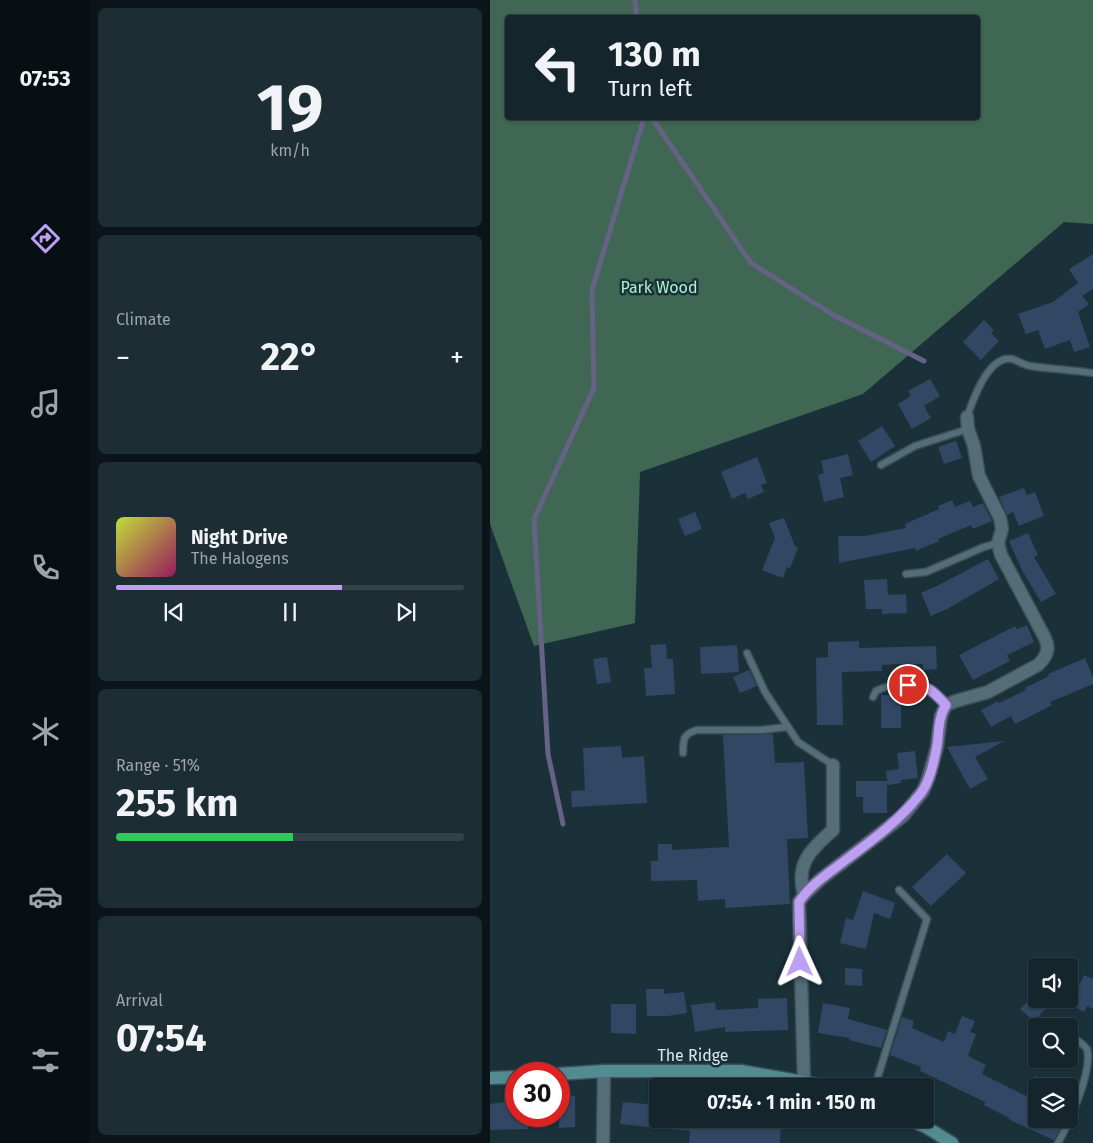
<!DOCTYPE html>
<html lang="en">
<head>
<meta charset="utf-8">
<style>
	:root { --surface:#14252c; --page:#1d2d34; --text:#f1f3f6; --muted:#9da5a9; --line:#334248; --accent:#bca0f2 }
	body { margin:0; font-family:"Fira Sans",sans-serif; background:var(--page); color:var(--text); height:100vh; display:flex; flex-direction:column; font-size:19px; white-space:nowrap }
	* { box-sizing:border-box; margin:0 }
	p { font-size:16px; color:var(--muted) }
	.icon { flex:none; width:28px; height:28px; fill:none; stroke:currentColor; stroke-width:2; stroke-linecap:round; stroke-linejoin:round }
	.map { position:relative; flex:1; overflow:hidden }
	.side { display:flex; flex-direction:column; gap:8px; padding:8px; background:#0b1418; width:400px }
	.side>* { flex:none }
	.banner { position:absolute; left:15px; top:15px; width:475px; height:105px; border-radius:5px; box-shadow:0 1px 4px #0004,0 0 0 1px var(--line); background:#14252c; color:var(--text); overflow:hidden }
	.tools { position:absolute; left:538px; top:958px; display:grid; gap:10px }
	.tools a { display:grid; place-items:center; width:50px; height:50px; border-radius:5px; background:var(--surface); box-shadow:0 1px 4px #0004,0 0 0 1px var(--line); font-size:25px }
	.speed { position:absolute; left:15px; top:1062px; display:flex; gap:10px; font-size:25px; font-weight:700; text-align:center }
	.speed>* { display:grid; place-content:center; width:65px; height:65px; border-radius:50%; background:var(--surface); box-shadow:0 1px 4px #0004,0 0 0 1px var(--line); line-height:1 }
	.speed .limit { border:8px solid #d22; background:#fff; color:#111 }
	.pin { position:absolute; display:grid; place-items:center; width:42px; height:42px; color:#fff; margin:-21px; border:2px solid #fff; border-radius:50%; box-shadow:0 1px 5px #0007 }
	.me { position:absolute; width:55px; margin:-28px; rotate:359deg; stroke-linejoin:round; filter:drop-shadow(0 0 4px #0008) }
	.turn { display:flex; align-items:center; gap:18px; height:105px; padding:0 20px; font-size:22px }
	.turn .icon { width:65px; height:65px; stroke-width:2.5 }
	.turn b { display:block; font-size:35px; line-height:42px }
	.big { font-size:38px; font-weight:700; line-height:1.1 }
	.side .card { flex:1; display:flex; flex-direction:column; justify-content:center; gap:8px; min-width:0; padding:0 18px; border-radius:8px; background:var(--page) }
	.side .dial { align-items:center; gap:0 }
	.dial b { font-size:65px; line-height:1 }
	.song { display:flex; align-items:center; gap:15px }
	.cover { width:60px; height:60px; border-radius:8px; background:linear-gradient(135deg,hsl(70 70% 55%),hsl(330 70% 35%)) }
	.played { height:5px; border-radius:2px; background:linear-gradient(90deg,var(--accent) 65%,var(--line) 65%) }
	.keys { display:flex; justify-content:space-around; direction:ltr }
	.heat { display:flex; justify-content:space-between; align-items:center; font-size:28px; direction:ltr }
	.charge { height:8px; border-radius:4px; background:linear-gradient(90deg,#34c759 51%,var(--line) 0) }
	.trip { position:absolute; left:159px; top:1078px; width:285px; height:50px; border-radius:5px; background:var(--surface); box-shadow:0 1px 4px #0004,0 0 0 1px var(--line); font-weight:700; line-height:50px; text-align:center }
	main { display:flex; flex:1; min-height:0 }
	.tab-bar { display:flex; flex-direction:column; width:90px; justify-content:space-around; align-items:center; background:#080f12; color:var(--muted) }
	.tab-bar .icon { width:35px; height:35px }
	.tab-bar .active { color:var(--accent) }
	.tab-bar b { font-size:22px; color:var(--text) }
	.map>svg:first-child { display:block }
	.forest { fill:#3f6753; fill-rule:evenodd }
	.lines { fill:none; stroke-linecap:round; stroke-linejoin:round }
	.stream { stroke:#656286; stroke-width:5 }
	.building { fill:#314764 }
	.lane-casing { stroke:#3a4f56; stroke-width:9 }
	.street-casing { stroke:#3a4f56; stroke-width:15 }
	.secondary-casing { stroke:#3a4f56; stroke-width:15 }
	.lane { stroke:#556d78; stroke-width:6 }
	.street { stroke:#556d78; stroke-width:12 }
	.secondary { stroke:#538b92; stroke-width:12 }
	.route-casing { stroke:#7a689d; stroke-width:12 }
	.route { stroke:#bca0f2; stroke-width:9 }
	.labels { text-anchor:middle; stroke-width:5; stroke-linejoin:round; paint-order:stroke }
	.park-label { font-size:16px; fill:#acf3ce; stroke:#1a313a }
	.street-label { font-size:16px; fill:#dae8ed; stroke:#1a313a }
</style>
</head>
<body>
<main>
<nav class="tab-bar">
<b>07:53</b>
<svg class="icon active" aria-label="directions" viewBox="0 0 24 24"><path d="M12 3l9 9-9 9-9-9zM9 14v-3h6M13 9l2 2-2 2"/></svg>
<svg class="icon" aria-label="music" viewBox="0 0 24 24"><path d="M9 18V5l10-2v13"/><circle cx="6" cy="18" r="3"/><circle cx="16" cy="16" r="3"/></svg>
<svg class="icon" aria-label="phone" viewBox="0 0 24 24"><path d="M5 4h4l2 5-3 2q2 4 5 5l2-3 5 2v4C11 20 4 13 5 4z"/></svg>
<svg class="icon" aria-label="climate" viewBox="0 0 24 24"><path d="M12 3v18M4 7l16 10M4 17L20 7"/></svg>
<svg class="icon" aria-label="car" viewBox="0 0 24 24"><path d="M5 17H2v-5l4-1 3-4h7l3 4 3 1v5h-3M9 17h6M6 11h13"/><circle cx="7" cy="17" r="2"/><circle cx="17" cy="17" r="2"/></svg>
<svg class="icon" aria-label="filters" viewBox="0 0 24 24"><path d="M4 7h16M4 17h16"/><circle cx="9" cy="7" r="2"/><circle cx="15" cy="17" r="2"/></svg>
</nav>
<section class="side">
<div class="card dial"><b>19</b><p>km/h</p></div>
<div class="card"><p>Climate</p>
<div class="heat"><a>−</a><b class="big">22°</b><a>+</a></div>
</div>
<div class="card">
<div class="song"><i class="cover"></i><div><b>Night Drive</b><p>The Halogens</p></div></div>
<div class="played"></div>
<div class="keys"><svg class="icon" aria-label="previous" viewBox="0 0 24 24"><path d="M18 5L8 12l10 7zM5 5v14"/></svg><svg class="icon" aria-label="pause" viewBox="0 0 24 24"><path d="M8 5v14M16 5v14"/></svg><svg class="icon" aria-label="next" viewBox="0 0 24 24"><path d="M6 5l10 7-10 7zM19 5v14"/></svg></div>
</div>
<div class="card"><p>Range · 51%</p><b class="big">255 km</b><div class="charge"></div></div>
<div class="card"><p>Arrival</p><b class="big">07:54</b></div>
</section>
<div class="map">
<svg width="603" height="1143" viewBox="0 0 603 1143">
	<rect width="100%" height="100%" fill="#1a313a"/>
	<!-- forest -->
	<path class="forest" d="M0 0H603V224L574 222 373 394 150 472 145 623 44 646 0 524ZM18 18H488V118H18Z"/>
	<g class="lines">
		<!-- stream -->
		<g class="stream">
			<path d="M145 0 147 18"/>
			<path d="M162 118 261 263 345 316 434 361"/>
			<path d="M73 824 58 754 44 519 104 388 102 290 154 118"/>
		</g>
	</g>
	<!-- building -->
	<g class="building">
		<path d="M603 254V289L592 296 599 304 588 312 600 347 584 352 580 340 555 349 548 330 536 334 528 314 563 302 588 283 579 269Z"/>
		<path d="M494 320 504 330 501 333 509 341 491 360 473 342Z"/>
		<path d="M440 379 450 396 434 406 441 418 422 429 408 404 421 396 418 391Z"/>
		<path d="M392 426 405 446 381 462 368 441Z"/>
		<path d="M466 441 472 458 454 464 448 447Z"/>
		<path d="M358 454 363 475 350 478 354 497 334 502 328 475 334 473 331 461Z"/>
		<path d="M267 457 277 483 271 485 274 492 258 499 255 493 242 499 231 472Z"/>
		<path d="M534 488 537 495 545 492 554 516 529 526 523 512 517 515 509 497Z"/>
		<path d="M462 500 465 507 480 501 483 507 493 503 502 521 483 529 481 525 448 539 449 541 426 551 425 548 349 563 348 536H375L416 528 415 524 449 509 448 506Z"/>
		<path d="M205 512 212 529 195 536 188 519Z"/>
		<path d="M294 518 305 546 308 548 300 568 297 567 293 578 272 570 285 538 279 523Z"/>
		<path d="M538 533 548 555 544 557 566 594 551 602 533 572 519 541Z"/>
		<path d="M498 559 509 579 457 609 441 616 431 593 447 586Z"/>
		<path d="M397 579 398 595 416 594 417 613 392 614V609H376L374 580Z"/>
		<path d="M537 625 544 642 517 655 520 661 483 680 469 655 525 626 527 629Z"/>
		<path d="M369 641V648L446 646 447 669 433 670V664H406L392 665V671L352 672 353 725H327L326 658 338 657V642Z"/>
		<path d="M176 644 177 659H183L185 694 156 696 154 668H162L160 645Z"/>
		<path d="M247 645 249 672 211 674 210 647Z"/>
		<path d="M117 657 121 682 107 684 103 659Z"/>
		<path d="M595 658 603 677V684L560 702 562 705 525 724 521 716 501 727 491 710 508 701 509 703 536 690 535 688 559 676 558 674Z"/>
		<path d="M259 670 267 686 250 693 243 677Z"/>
		<rect x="391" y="695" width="20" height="33"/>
		<path d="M283 734 285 763 314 762 318 838 297 839 300 904 235 908V899L208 901 207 880 161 881V861H168V844H182V850L239 847 233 735Z"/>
		<path d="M514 741 485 757 498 779 480 789 457 747Z"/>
		<path d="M131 746 132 758 154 756 157 803 82 807 81 791 95 790 93 748Z"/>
		<path d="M425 751 428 778 411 780V783L398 785 397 783V813H373V797H366V781H397L396 771 409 769 407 753Z"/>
		<path d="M457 854 476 873 441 906 422 887Z"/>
		<path d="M373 891 405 903 400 919 384 913 376 949 350 943 356 918 363 920Z"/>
		<path d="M355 968 372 969V986L355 985Z"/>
		<path d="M594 975 603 979V1009L597 1006 594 1012 579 1004V982L587 990Z"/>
		<path d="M156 989H174V994L194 992 197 1013 178 1016H157Z"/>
		<path d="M297 998 298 1030 235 1032V1027L205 1032 201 1005 225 1002 226 1010 268 1008V999Z"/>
		<path d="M540 999H565L544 1021 530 1009Z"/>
		<path d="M333 1003 360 1008 358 1019 397 1030 391 1048 359 1040 360 1038 328 1033Z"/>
		<path d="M121 1004H146V1034L121 1033Z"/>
		<path d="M472 1016 485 1021 480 1032 486 1034 478 1056 496 1065 492 1074 536 1096 546 1074V1119H559L572 1125 564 1140 518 1119H521L494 1105 495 1102 430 1071 431 1067 400 1055 412 1017 424 1021 422 1028 454 1042 458 1031 465 1034Z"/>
		<path d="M14 1095H26V1116H38V1129L0 1130V1104L14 1102Z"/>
		<path d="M69 1096H85V1127L69 1128Z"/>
		<path d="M133 1102 168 1105V1128L130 1124Z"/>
		<path d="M168 1119H224L291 1123 290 1143H199L200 1131 168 1128Z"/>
	</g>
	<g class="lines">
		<defs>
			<g id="lane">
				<path d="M477 417C483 400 498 355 522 359 528 361 534 365 540 366 561 369 582 370 603 373"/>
				<path d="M391 465 425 446 478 429"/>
				<path d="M416 574 436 572 494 547 508 543"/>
				<path d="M257 653 275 692 308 742 343 765"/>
				<path d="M383 697 386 691C399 684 426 681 439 689 446 693 451 699 456 705"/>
				<path d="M193 753C193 740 193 734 207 730H271L297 727"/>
				<path d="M385 1086 437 919 409 890"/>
				<path d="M568 1143C579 1123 603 1071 597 1049 593 1043 584 1039 579 1034"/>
			</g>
			<g id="street">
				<path d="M314 895 331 879 413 816 433 791 438 779 447 747 451 716 456 705 466 701 498 692 548 665C557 656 560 649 555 638L511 555 508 543 512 529 510 518 489 476 484 446 478 429 477 417"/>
				<path d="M314 1081 309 902 314 895C305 864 321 849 343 830V765"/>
				<path d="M113 1143 114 1071"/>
			</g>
			<g id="secondary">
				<path d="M69 1074 114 1071H251L336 1086"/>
				<path d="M0 1078 26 1077"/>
				<path d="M418 1119 436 1127 462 1143"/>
			</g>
		</defs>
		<!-- lane casing -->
		<use href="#lane" class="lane-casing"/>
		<!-- street casing -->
		<use href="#street" class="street-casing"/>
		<!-- secondary casing -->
		<use href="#secondary" class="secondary-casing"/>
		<!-- lane -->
		<use href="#lane" class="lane"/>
		<!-- street -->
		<use href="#street" class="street"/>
		<!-- secondary -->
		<use href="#secondary" class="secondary"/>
	</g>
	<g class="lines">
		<defs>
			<path id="route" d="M310 962 309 902C321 884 340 872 357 859 384 839 411 819 431 793 440 781 444 761 447 746 449 733 448 717 456 705 443 691 438 685 418 685"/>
		</defs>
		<!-- route casing -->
		<use href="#route" class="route-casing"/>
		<!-- route -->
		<use href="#route" class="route"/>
	</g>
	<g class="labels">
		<!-- park labels -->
		<g class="park-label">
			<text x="169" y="293">Park Wood</text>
		</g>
		<!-- street labels -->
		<g class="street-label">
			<text x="203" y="1061">The Ridge</text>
		</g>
	</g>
</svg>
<div class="tools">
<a><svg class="icon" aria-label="sound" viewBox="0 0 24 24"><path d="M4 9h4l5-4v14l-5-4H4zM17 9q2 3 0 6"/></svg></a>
<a><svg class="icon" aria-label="search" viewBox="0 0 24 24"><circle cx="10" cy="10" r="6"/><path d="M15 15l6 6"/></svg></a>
<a><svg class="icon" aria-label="layers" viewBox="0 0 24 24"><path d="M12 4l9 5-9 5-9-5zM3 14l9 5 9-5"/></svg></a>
</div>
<div class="speed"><div class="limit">30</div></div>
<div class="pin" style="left:418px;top:685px;background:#d93025"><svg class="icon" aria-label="arrive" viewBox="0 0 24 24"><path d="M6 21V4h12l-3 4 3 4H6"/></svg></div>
<svg class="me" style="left:310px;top:962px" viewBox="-20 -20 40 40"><path d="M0-17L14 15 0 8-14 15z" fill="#bca0f2" stroke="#fff" stroke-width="4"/></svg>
<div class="trip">07:54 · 1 min · 150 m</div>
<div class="banner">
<div class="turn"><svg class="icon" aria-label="left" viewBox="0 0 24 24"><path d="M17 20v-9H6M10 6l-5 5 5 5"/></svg><div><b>130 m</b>Turn left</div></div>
</div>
</div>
</main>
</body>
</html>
